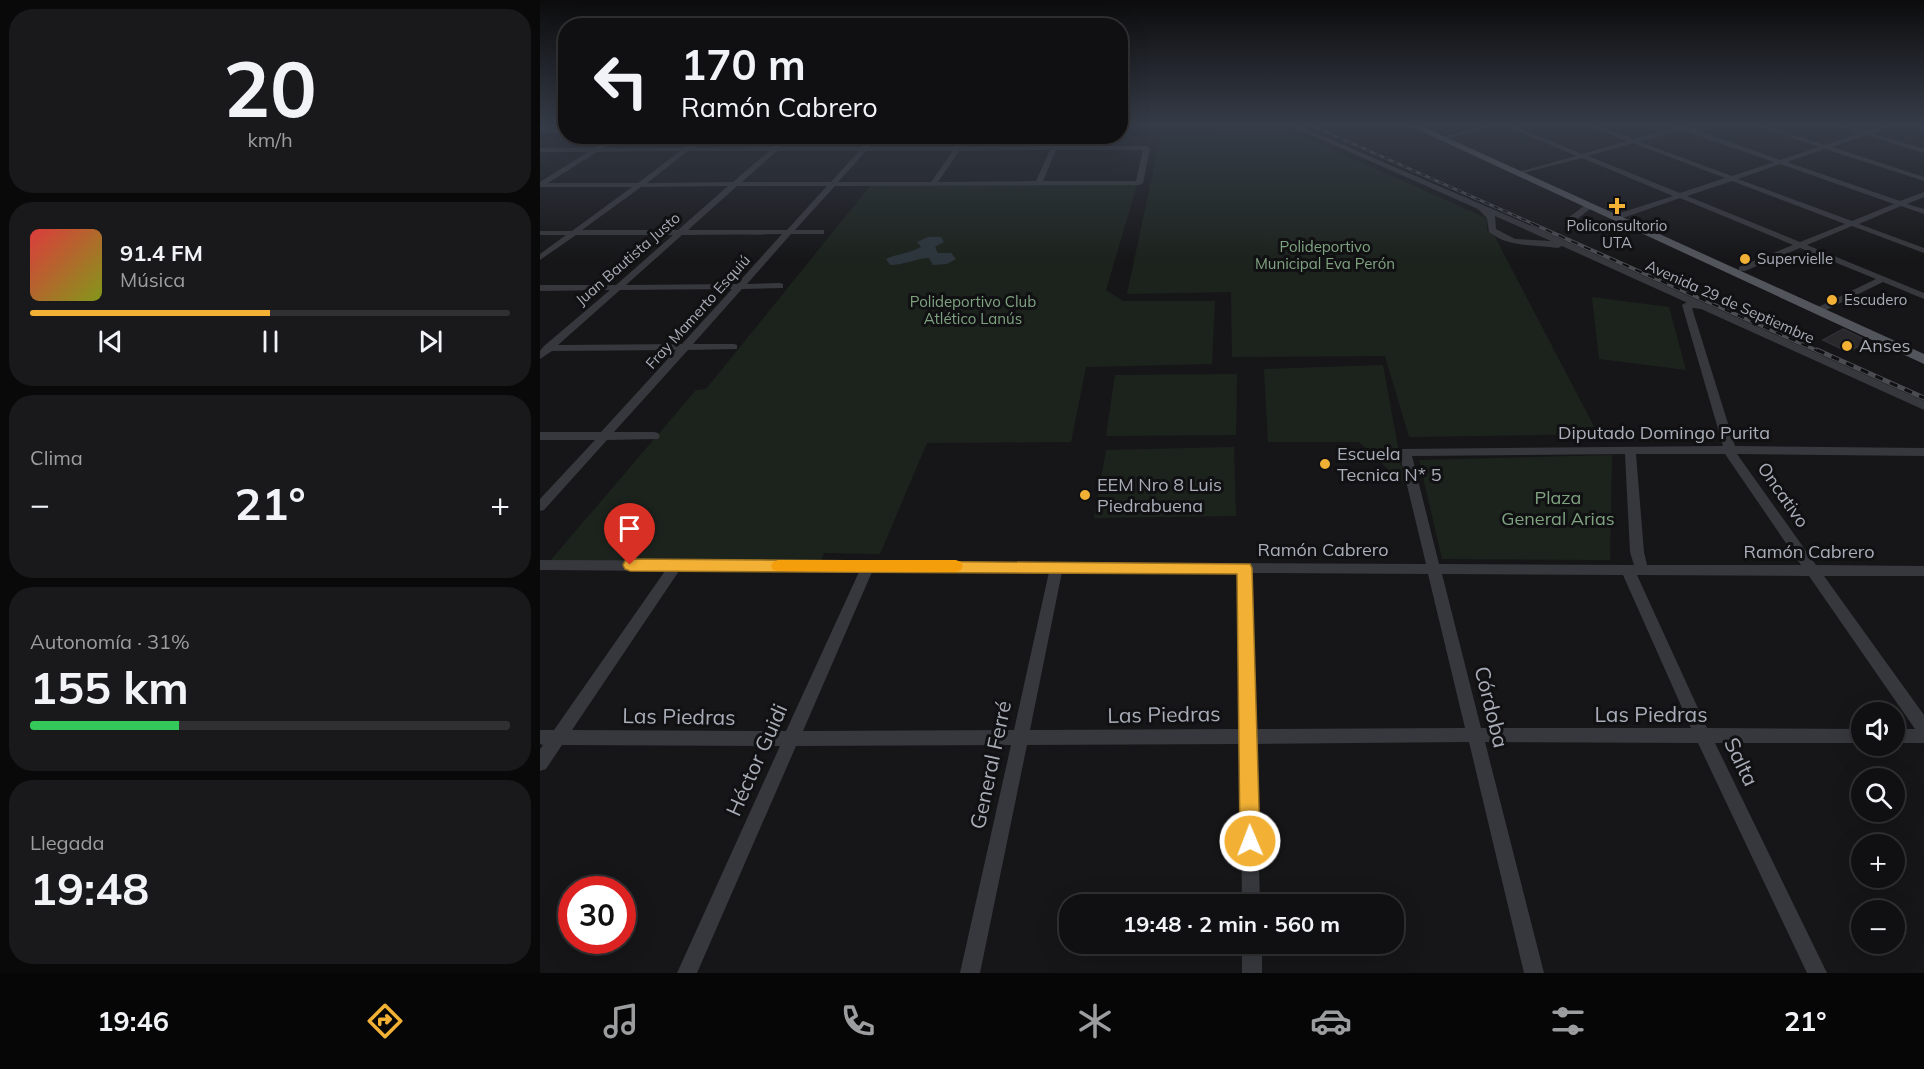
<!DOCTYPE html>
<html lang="es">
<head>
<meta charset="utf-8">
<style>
	:root { --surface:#101012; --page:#19191b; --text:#f1f3f6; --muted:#9c9d9f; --line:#303032; --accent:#f2b134 }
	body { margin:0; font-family:Mulish,sans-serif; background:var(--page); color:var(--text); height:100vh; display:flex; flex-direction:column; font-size:22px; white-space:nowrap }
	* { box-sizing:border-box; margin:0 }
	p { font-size:20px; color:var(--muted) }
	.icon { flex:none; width:33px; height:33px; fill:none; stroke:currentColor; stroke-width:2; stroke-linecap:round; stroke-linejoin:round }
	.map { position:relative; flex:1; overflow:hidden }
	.side { display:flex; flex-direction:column; gap:9px; padding:9px; background:#09090a; width:540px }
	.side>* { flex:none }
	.hud { position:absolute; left:18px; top:18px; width:570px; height:126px; border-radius:24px; box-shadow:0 6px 24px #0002,0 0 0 2px var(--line); background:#101012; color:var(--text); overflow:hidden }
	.fabs { position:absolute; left:1311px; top:702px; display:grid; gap:12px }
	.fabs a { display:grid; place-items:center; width:54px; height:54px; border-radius:50%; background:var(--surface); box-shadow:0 6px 24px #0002,0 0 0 2px var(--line); font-size:30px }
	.speed { position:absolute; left:18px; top:876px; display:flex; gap:12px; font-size:30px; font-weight:700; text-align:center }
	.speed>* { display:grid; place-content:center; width:78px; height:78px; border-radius:50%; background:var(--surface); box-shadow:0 6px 24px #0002,0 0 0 2px var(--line); line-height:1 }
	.speed .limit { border:9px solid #d22; background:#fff; color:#111 }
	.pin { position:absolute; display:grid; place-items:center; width:51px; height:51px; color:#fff; margin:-62px -26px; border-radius:50% 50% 50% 0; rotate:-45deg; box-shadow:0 0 6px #0007 }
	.pin .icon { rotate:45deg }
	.me { position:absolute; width:66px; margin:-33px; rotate:359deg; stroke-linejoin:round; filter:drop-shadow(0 0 4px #0008) }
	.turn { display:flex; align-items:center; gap:21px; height:126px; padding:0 24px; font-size:27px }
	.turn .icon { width:78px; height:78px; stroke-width:2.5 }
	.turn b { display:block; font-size:42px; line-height:51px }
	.big { font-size:45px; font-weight:700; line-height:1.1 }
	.side .tile { flex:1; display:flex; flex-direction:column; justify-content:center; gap:9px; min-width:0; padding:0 21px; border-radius:24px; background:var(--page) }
	.side .dial { align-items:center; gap:0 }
	.dial b { font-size:78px; line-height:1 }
	.song { display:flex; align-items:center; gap:18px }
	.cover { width:72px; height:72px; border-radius:9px; background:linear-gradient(135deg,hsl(0 70% 55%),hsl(70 70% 35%)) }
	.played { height:6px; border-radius:3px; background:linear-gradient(90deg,var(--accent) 50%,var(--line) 50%) }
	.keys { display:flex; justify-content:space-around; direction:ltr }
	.heat { display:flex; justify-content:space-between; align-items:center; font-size:33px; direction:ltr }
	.charge { height:9px; border-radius:4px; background:linear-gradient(90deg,#34c759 31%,var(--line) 0) }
	.trip { position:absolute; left:519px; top:894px; width:345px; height:60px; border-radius:24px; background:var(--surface); box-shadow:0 6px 24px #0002,0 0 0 2px var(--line); font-weight:700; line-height:60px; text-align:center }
	.tab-bar { display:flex; height:96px; justify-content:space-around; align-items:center; background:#060607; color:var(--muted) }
	.tab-bar .icon { width:42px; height:42px }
	.tab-bar .active { color:var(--accent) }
	.tab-bar b { font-size:27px; color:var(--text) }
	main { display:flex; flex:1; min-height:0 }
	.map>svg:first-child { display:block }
	.green { fill:#1c231d }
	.water { fill:#2c353c }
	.building { fill:#29292c; stroke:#303034; stroke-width:1.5 }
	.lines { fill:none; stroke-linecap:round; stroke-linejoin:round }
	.minor { fill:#37383d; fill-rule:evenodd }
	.tertiary { fill:#37383d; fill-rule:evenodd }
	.primary { fill:#53555c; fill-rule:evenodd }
	.rail-far2-casing { stroke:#4a4c52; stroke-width:3 }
	.rail-far1-casing { stroke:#4a4c52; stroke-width:4 }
	.rail-casing { stroke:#4a4c52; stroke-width:5 }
	.rail-far2 { stroke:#111113; stroke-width:1.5; stroke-dasharray:5; stroke-linecap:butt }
	.rail-far1 { stroke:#111113; stroke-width:2; stroke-dasharray:7; stroke-linecap:butt }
	.rail { stroke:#111113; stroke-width:3; stroke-dasharray:8; stroke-linecap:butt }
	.route { fill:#f2b134; stroke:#9d7322; stroke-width:1.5 }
	.slow { fill:#f59e0b }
	.poi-dot { fill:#f2b134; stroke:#111113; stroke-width:2 }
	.labels { text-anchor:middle; stroke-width:6; stroke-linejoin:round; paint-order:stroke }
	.far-poi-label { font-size:15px; fill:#a8adb8; stroke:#111113; text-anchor:start }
	.far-park-label { font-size:15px; fill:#7fa381; stroke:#111113 }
	.far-street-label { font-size:15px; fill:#a8adb8; stroke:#111113 }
	.poi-label { font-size:18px; fill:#a8adb8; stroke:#111113; text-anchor:start }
	.street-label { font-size:18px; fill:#a8adb8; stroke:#111113 }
	.park-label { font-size:18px; fill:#7fa381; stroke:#111113 }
	.near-street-label { font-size:21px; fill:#a8adb8; stroke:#111113 }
</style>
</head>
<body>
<main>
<section class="side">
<div class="tile dial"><b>20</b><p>km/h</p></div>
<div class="tile">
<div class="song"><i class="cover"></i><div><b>91.4 FM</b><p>Música</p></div></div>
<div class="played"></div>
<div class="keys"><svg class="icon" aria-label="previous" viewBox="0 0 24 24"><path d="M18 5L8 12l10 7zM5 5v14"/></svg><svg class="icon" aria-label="pause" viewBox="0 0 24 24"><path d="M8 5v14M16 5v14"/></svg><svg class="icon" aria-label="next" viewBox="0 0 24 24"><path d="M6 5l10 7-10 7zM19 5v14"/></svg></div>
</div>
<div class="tile"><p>Clima</p>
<div class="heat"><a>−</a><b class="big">21°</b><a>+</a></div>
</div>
<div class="tile"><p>Autonomía · 31%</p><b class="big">155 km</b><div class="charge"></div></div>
<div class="tile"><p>Llegada</p><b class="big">19:48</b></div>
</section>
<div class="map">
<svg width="1384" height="973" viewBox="0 0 1384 973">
	<rect width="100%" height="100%" fill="#161618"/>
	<!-- green -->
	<g class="green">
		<path d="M695 125H736L947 218V230L955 237 1058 434 869 437 845 356 692 357 691 292 587 294 621 133 657 134Z"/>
		<path d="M597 185 566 290 583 301H675L672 364 546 367 531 442 387 443 340 554 284 553 281 561 9 562 156 390 166 389 330 186Z"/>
		<path d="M1052 297 1129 307 1146 370 1059 359Z"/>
		<path d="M843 365 865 485 819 442H728L724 369Z"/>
		<path d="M697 374 696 435 566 436 575 375Z"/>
		<path d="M694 447 696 516 554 518 566 450Z"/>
		<path d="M1072 455 1070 560 902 559 879 460Z"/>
	</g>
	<!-- water -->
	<path class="water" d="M388 237H401L404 242 395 247 398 253H411L416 259 407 264 393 265 389 258C374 259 364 265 350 265L346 259C358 253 369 254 381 247L377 242Z"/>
	<!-- building -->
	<path class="building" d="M1303 329 1328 341 1308 352 1283 340Z"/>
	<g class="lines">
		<!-- minor -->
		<g class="minor">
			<path d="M949 125H958L902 140 899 138Z"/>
			<path d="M964 125H971L1042 154 1087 141 1047 125H1054L1094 139 1135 128 1130 125H1144L1240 160 1279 147 1214 125H1222L1285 145 1320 133 1296 125C1307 125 1315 130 1325 131 1334 131 1344 125 1354 125L1333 133 1384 149V153L1326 135 1292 147 1384 177V181L1285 149 1247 162 1360 201 1384 192V197L1367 204 1384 209V214L1361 206 1319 224 1384 248V253L1312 226 1267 245 1384 293V299L1343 282 1282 312H1276V308L1336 279 1260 248 1205 271H1199V267L1253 245 1140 198 1080 219H1074V215L1133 196 1042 158 979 174V172L1036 156ZM1141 130 1234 162 1192 176 1100 142ZM1093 143 1185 178 1140 193 1048 156ZM1240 164 1354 204 1312 221 1198 179ZM1192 181 1305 224 1260 242 1147 196Z"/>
			<path d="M1378 125H1384V127L1379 126Z"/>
			<rect x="0" y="129" width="26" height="4"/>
			<path d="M72 136H80L63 148H145L160 136H168L154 148 233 147 246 136H253L241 147H322L332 136H339L330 147H415L423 136H429L422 147 511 146 516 136H522L518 146H607L610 148 603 183 599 185 295 186 255 230H284V234H251L207 284 240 283 243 284V288L202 289 153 344H194L197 345V349L148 350 74 432H114L118 433 120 436 118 439 67 440 4 510 0 511V499L55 440H0V432H61L136 350 12 351 0 359V351L4 346 70 290 0 291V285H76L133 235H36L0 260V254L26 235H0V231H32L92 187H0V182L48 152H0V148H54ZM510 150 496 181 398 182 419 151ZM516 150H603L596 181H503ZM140 151 98 183H8L57 152ZM148 151H229L193 182 107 183ZM237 151H319L291 182H202ZM326 151H413L391 182H298ZM188 186 138 230H42L101 187ZM197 186H287L247 230H148ZM242 234 197 284 86 285 142 235ZM192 289 142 344 18 345 80 290Z"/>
			<path d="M1048 203 1055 205 1031 224H1025V220Z"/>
			<path d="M1147 302 1163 303 1168 306 1163 309 1152 308 1195 446 1384 448V456L1197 454 1276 565 1384 566V576H1284L1384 715V743H1354V729H1375L1269 576 1097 575 1167 728 1322 729V743H1175L1287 973H1267L1158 743 945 742 1004 973H984L929 742 716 744 720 904H702L700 744 487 745 440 973H420L471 745 256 746 157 973H137L240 746 22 745 6 769 0 771V749L3 745 0 744V730H14L125 571 0 570V560L886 564 859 452 861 449 1183 446 1142 305ZM1085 454 1090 552 1094 565 899 564 872 456ZM1096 454H1185L1261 565H1107L1104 552ZM139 571 319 572 246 731 32 730ZM332 572H509L474 730 263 731ZM522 572 697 573 699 729 490 730ZM711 573 888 574 925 728 715 729ZM902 574 1083 575 1151 728H941Z"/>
			<rect x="702" y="944" width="20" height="29"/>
		</g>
		<!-- tertiary -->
		<path class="tertiary" d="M749 125H757L1001 230 1384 401V410L1022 246 1018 248C994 244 969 248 949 232L947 218 938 209ZM955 216 1011 241 975 239 956 229Z"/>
		<!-- primary -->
		<path class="primary" d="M868 125H879L1384 354V364Z"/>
		<defs>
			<path id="rail-far2" d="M771 125 996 225"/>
			<path id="rail-far1" d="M993 224 1280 352"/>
			<path id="rail" d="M1277 350 1384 398"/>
		</defs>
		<!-- rail-far2 casing -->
		<use href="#rail-far2" class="rail-far2-casing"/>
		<!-- rail-far1 casing -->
		<use href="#rail-far1" class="rail-far1-casing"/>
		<!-- rail casing -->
		<use href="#rail" class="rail-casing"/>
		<!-- rail-far2 -->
		<use href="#rail-far2" class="rail-far2"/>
		<!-- rail-far1 -->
		<use href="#rail-far1" class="rail-far1"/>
		<!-- rail -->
		<use href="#rail" class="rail"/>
	</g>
	<!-- sky -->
	<linearGradient id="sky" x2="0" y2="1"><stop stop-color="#0c0c0d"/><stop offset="0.48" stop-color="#363c48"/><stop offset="1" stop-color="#363c48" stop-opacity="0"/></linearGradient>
	<rect width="1384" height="261" fill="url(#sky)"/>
	<!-- route -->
	<path class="route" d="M90 559 710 564 712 568 720 841 717 848 710 851 703 848 700 841 697 574 90 571 85 569 83 565 85 561Z"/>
	<!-- slow -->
	<path class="slow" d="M238 560H416L421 562 423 566 421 570 416 572 238 571 233 570 231 566 233 562Z"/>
	<!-- markers -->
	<g class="poi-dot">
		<path d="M1074 197h6v6h6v6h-6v6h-6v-6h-6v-6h6z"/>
		<circle cx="1205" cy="259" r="6"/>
		<circle cx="1292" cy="300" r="6"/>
		<circle cx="1307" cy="346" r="6"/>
		<circle cx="785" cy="464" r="6"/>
		<circle cx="545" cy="495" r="6"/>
	</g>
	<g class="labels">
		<!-- far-poi labels -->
		<g class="far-poi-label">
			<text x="1077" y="231" text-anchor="middle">Policonsultorio<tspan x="1077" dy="17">UTA</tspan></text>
			<text x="1217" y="264">Supervielle</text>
			<text x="1304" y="305">Escudero</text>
		</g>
		<!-- far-park labels -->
		<g class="far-park-label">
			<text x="785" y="252">Polideportivo<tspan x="785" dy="17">Municipal Eva Perón</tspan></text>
			<text x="433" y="307">Polideportivo Club<tspan x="433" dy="17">Atlético Lanús</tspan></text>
		</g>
		<!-- far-street labels -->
		<g class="far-street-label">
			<text transform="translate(88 259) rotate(-41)" y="5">Juan Bautista Justo</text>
			<text transform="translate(1190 302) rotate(24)" y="5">Avenida 29 de Septiembre</text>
			<text transform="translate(158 312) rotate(-48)" y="5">Fray Mamerto Esquiú</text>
		</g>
		<!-- poi labels -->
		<g class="poi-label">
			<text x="1319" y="352">Anses</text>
			<text x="797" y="460">Escuela<tspan x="797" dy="21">Tecnica N* 5</tspan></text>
			<text x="557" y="491">EEM Nro 8 Luis<tspan x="557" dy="21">Piedrabuena</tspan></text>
		</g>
		<!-- street labels -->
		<g class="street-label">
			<text x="1124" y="439">Diputado Domingo Purita</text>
			<text transform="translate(1243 495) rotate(55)" y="6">Oncativo</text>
			<text x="783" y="556">Ramón Cabrero</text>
			<text x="1269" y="558">Ramón Cabrero</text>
		</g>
		<!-- park labels -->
		<g class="park-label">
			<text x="1018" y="504">Plaza<tspan x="1018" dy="21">General Arias</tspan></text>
		</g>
		<!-- near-street labels -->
		<g class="near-street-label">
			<text transform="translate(951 707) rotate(76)" y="7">Córdoba</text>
			<text transform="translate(624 715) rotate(-1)" y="7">Las Piedras</text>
			<text x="1111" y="722">Las Piedras</text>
			<text transform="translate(139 717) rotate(1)" y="7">Las Piedras</text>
			<text transform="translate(217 760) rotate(-66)" y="7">Héctor Guidi</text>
			<text transform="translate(1201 762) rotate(64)" y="7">Salta</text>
			<text transform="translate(451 765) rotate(-78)" y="7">General Ferré</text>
		</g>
	</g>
</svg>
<div class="fabs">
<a><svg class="icon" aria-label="sound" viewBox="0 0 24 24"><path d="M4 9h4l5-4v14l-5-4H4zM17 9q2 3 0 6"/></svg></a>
<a><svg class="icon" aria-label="search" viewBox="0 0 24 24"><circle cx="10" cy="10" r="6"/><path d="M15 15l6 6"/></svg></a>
<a>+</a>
<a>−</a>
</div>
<div class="speed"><div class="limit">30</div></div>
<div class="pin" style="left:90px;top:565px;background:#d93025"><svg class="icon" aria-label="arrive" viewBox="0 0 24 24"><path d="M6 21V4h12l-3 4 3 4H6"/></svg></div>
<svg class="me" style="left:710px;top:841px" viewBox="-20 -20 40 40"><circle r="17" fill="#f2b134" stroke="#fff" stroke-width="3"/><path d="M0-11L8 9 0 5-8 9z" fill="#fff"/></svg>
<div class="trip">19:48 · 2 min · 560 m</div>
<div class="hud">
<div class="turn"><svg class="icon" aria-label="left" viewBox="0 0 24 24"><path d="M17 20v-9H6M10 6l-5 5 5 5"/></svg><div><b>170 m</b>Ramón Cabrero</div></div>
</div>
</div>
</main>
<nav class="tab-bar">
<b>19:46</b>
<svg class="icon active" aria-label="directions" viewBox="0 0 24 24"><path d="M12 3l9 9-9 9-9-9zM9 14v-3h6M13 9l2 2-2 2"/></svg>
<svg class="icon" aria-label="music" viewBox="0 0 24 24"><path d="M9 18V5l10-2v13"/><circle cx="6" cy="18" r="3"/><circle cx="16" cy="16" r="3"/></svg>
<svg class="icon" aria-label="phone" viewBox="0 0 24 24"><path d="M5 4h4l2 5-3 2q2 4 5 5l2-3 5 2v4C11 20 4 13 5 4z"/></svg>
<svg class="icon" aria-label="climate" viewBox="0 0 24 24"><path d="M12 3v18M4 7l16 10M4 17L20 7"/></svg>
<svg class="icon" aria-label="car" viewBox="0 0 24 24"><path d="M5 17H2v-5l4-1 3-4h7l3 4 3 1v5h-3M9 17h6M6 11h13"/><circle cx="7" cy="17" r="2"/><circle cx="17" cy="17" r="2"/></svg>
<svg class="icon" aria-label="filters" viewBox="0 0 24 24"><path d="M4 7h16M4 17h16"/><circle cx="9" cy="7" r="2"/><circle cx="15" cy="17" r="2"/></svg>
<b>21°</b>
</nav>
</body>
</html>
